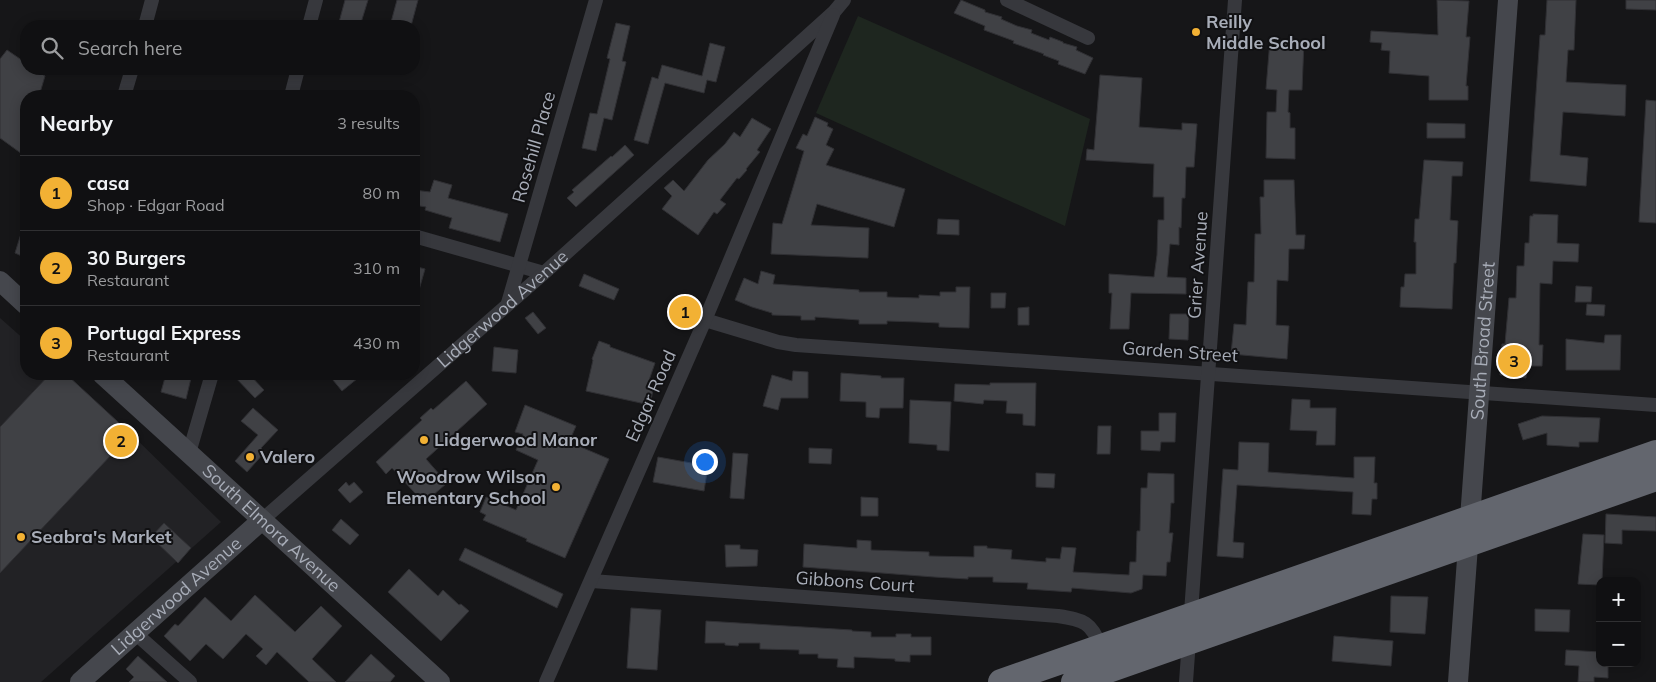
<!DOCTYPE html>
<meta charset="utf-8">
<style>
body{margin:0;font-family:Mulish,sans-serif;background:#19191b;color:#f1f3f6}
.controls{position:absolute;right:15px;bottom:15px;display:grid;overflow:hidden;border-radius:10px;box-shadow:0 2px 12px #0003}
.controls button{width:45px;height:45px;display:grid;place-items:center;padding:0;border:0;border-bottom:1px solid #303032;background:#101012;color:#f1f3f6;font:25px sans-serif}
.you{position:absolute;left:704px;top:461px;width:18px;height:18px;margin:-12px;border:4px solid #fff;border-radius:50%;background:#1a73e8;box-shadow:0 0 0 8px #1a73e833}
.badge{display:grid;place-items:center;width:32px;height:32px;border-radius:50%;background:#f2b134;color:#111;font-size:16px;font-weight:700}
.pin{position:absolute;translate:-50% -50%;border:2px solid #fff;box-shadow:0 1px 5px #0006}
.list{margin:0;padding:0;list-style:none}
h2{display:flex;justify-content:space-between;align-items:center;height:65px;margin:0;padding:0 20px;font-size:21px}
h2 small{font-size:16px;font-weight:400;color:#9c9d9f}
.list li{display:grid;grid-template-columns:32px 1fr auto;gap:15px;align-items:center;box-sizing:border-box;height:75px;padding:0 20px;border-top:1px solid #303032}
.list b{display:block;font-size:19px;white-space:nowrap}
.list p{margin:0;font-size:16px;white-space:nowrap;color:#9c9d9f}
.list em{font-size:16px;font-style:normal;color:#9c9d9f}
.icon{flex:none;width:28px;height:28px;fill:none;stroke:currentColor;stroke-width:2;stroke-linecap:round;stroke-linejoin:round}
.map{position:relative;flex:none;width:1656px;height:682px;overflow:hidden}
.search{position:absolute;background:#101012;box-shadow:0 2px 12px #0003;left:20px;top:20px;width:400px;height:55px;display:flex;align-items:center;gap:12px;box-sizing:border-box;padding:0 18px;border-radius:20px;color:#9c9d9f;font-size:19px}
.panel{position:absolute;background:#101012;box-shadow:0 2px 12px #0003;left:20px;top:90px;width:400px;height:290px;border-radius:20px}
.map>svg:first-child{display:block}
.built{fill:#222225}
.green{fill:#1e261f}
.building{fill:#404145;stroke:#303034}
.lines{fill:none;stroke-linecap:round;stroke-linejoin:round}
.street{stroke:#37383d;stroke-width:14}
.secondary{stroke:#45474d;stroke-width:20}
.highway{stroke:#63666e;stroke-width:26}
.poi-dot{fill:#f2b134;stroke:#111113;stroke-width:2}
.labels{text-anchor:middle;stroke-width:4;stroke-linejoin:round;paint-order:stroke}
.poi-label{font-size:18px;font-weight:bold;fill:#a8adb8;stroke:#111113;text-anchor:start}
.street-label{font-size:18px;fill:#a8adb8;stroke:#111113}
</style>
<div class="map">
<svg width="1656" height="682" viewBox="0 0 1656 682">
<rect width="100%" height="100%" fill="#161618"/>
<path class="built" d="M0,318L26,341V374H63L131,434L221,522L41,682H0Z"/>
<path class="green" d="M858,16L1090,119L1065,226L816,113Z"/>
<path class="building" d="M345,0H368L360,26H338Z
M397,0H418L411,26H390Z
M961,0L985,10V12L1002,17L1001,19L1017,26L1032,30L1031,33L1049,40L1050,37L1063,42V43L1077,47L1076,50L1093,58L1085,74L1058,64L1059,61L1043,55L1044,54L1013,43L1014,41L984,30L985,26L954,13Z
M1437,0L1469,1L1466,37H1470L1466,86H1468V100H1429V76L1389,73L1390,51L1381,50L1382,43L1370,42L1371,31L1438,35Z
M1547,0H1576L1574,50H1568L1566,82L1626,85L1625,116L1563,112L1560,155L1588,158L1586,186L1530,181L1540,35H1545Z
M1626,0H1656V10L1626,9Z
M616,23L630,26L622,61L626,62L612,120L604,118L596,151L582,148L590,113L597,114L610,59L607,58Z
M1270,40L1304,41L1302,90H1289L1288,112L1290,113V128H1295V159L1266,158L1267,112H1276L1277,90L1266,89Z
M710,43L725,47L716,82L707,80L704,93L665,83L648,144L634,140L652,77L658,79L662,65L702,76Z
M7,50L26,63V69H34L45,76L39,96H26V139L22,154L0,138V59Z
M1100,75L1142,78L1139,127L1182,130V123L1197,124L1194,167H1186L1185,198H1182L1181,228L1179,227V245L1170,244L1167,277L1186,278V294L1131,293L1129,329H1110L1112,293H1109V274L1154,277L1157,255L1158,220H1164V197H1153L1154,164L1086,160L1087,149L1094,150Z
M1646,100L1656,101V223L1639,222Z
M815,117L828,123L827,126L833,129L826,145L834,149L826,165L905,189L894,227L817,204L811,225L869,228L868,258L771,254L773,223L782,224L804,151L796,148L803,134L807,136Z
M752,118L771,129L757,150L760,152L746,169L747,170L739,179L737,178L720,200L726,204L717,214L714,212L698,235L662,209L672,196L664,188L673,180L684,191L708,160L725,144L734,132L740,137Z
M1427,123L1465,124V138H1427Z
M625,145L634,155L576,207L567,198L574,192L572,190L611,156L612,157Z
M1424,160L1463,162L1462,176H1452L1450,220L1458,221L1456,263H1454L1452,309L1400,307L1401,287H1404L1405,274H1416V242H1414L1415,219H1419Z
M434,180L452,185L448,198L508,214L500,242L449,228L452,218L425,210L426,207L414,205V190L430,192Z
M1264,180H1294L1296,235H1305L1304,249H1289L1288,281L1277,280L1276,325L1289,326L1287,359L1231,354L1234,324L1246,325L1248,282H1254L1255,234H1261L1260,197H1264Z
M1533,214L1558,215L1557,243L1579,244L1578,262L1553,261L1552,284L1540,283L1539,345H1543L1542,366H1527L1526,378L1500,375L1502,344H1505L1509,298H1516L1517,266H1524L1525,243H1529L1530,216H1533Z
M938,219L959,220V235L937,234Z
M24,224H26V258L15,253Z
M414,266L425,269L417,297L414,296Z
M761,271L775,275L773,284L859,290V292H887V297L919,298V295L940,296V292H956V287H970L969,328L939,327V323L918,322L887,321V324H859V320L845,319L815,317V320H801V316L772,315V313L752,307L735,300L744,278L758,284Z
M584,274L619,289L614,300L579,286Z
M1576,286L1592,287L1591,302H1575Z
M991,293H1006L1005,308H991Z
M1587,304L1605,305L1604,316L1586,315Z
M1029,307V325H1018V308Z
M533,312L546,328L538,334L525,318Z
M1170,314H1189L1188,340L1169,339Z
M1605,335H1621L1620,370H1566V339L1604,343Z
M599,341L610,345V347L655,363L646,389L653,390L650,405L586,391L593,360L592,359Z
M494,347L518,350L516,373L492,371Z
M793,371L808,372V398H781L778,410L763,406L772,375L792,381Z
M841,373L881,376V378H904L903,408H880L879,418L866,417V402L840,401Z
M50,374H66L131,434L0,573V427Z
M166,374H192L186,399L161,392Z
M232,374H249L264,390L255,398Z
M328,374H363L342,391Z
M466,381L487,404L426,459L447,483L424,503L392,468L386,474L376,462L422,420L420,418L431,408L433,410Z
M990,383H1036L1035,426L1023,425V414L1006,413L1007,401L984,400L983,404L954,401L955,384L990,385Z
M1292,399L1310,400V408H1336L1335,445H1316L1317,431L1290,430Z
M910,400L951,402L949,451L937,450V445L909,443Z
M525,405L576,426L569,442L609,459L565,558L526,541L527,539L483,520L486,515L480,512L486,497L516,510L538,460L516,450L523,434L515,432Z
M253,408L278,430L261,448L265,452L247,472L235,461L258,435L241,421Z
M1159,413H1176L1175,442H1161L1160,451L1141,450V431H1159Z
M1542,416L1600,418L1598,442H1579V447L1547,445V433L1523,440L1518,424Z
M1098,426H1111L1110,454H1097Z
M1239,442L1269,443L1268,472L1354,478V457H1375L1374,483H1377V499H1372L1371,515L1352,514L1353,492L1237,485L1233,542L1244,543L1243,558L1217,556L1223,469L1238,470Z
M809,448L832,449L831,464L809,463Z
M733,453L748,454L744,499L730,498Z
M658,457L708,466L704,491L653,482Z
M1036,473L1055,474L1054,488L1036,487Z
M1148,473L1174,474V503H1171L1170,521L1169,533H1173L1170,562H1167L1166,576L1143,575L1142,589L1131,593L1072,588L1071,592L1027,589L1028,583L993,582V577H968V579L934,577L803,567L804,544L857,548V540L871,541V550L929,552V556L974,557V546H987V548L1012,550L1011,559L1046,562V558L1060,559L1062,547L1076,548L1073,572L1129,575L1130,562H1136L1137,531H1140L1141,488H1147Z
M346,482L349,486L354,482L363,492L350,503L338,490Z
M861,497L878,498V516H861Z
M1606,514L1656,517V531L1622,530V544L1605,543Z
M341,519L359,535L350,545L332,530Z
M164,523L191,548L178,563L151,537Z
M1583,534L1604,535L1602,581H1600V585L1578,584Z
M725,545H740V549L758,550L757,566L726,567Z
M465,548L563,594L557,608L459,560Z
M409,569L438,596L443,590L459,605L461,604L469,611L441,641L388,592Z
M255,595L295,632L321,606L342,626L312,659L336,682H309L277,652L266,665L256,656L263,649L246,634L223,659L206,644L190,661L164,636L175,624L178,626L205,597L231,621Z
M1391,596L1428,597L1425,634L1390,632Z
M631,608L661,610L657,670L627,668Z
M1535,609L1570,610L1569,632L1535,631Z
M706,621L852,630V631L871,632V637H896V634H911V637H931V655H910V662L895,661V659L854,657V668L837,667L838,659L818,658V654H799V650L760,649V643H739L738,646L725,645V643H705Z
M1334,636L1393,641L1391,666L1332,661Z
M1566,650L1600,652V663H1608V678L1594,677V682H1578L1579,666L1565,665Z
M371,654L395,676L390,682H345Z
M138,656L167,682H129L134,677L126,669Z"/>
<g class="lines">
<g class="street">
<path d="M1007,0L1088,38"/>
<path d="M145,26L152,0"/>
<path d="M309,26L316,0"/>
<path d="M124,96L132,69"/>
<path d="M291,96L298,69"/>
<path d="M414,236L544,273"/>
<path d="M508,303L596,0"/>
<path d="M705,320L778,342L796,345L1656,405"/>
<path d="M189,453L212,374"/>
<path id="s1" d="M262,520L544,273L834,12L844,0"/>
<path d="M592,581L1058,616C1084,620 1091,622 1101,647"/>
<path d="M135,633L190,682"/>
<path d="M546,682L705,320L833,15"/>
<path d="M1186,682L1235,0"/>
</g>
<g class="secondary">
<path d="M0,281L26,305"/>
<path id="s2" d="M102,374L440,682"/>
<path id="s3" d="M80,682L262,520"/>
<path id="s4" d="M1458,682L1508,0"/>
</g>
<path class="highway" d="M1001,682C1219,606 1438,530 1656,453
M1074,682L1656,478"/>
</g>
<g class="poi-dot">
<circle cx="1196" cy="32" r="5"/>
<circle cx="424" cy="440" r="5"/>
<circle cx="250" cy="457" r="5"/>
<circle cx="556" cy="487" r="5"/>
<circle cx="21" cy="537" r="5"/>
</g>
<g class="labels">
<g class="poi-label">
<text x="1206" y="28">Reilly<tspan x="1206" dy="21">Middle School</tspan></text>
<text x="434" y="446">Lidgerwood Manor</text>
<text x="260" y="463">Valero</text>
<text x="546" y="483" text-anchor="end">Woodrow Wilson<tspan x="546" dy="21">Elementary School</tspan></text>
<text x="31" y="543">Seabra's Market</text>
</g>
<g class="street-label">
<text transform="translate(534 147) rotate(-74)" y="6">Rosehill Place</text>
<text transform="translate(1198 265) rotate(-86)" y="6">Grier Avenue</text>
<text dy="6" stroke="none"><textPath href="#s1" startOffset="320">Lidgerwood Avenue</textPath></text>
<text dy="6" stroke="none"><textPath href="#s4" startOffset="342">South Broad Street</textPath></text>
<text transform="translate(1180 352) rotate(4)" y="6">Garden Street</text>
<text transform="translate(651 396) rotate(-66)" y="6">Edgar Road</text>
<text dy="6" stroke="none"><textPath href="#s2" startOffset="229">South Elmora Avenue</textPath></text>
<text transform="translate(855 582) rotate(4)" y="6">Gibbons Court</text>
<text dy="6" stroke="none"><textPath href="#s3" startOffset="129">Lidgerwood Avenue</textPath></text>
</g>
</g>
</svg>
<div class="controls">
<button>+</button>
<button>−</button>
</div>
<div class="you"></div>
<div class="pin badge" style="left:685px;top:312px">1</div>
<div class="pin badge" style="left:121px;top:441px">2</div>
<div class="pin badge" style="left:1514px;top:361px">3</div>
<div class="search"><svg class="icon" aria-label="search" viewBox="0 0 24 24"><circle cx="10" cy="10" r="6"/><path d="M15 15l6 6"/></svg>Search here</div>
<section class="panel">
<h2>Nearby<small>3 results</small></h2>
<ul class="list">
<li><span class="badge">1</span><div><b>casa</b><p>Shop · Edgar Road</p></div><em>80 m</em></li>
<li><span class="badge">2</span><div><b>30 Burgers</b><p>Restaurant</p></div><em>310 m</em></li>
<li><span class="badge">3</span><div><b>Portugal Express</b><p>Restaurant</p></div><em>430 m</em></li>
</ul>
</section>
</div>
